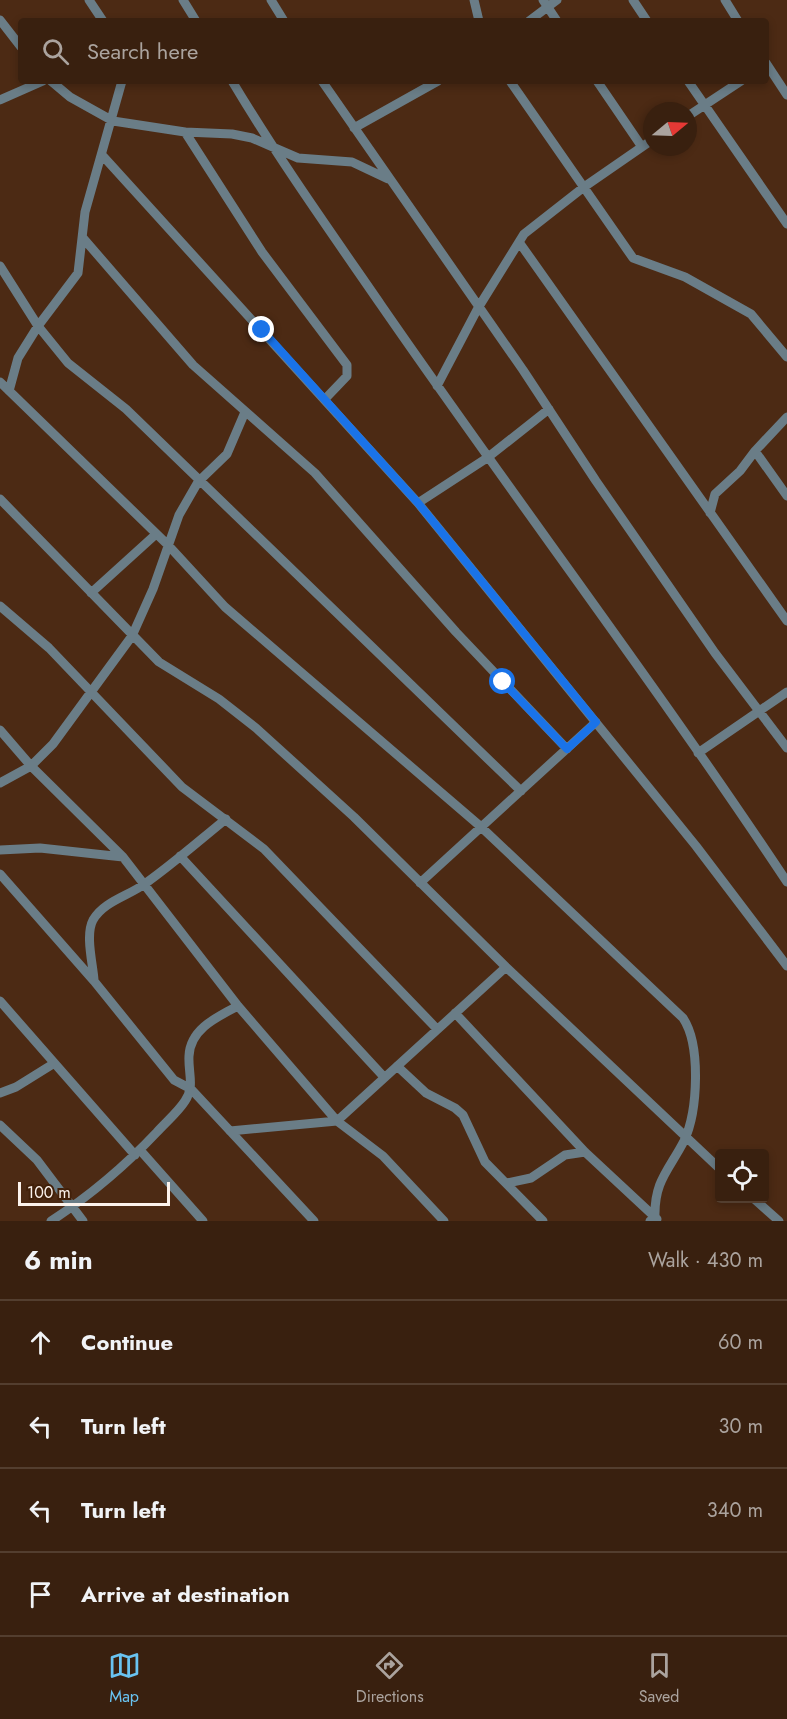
<!DOCTYPE html>
<meta charset="utf-8">
<style>
body{margin:0;font-family:Jost,sans-serif;background:#442d1d;color:#f1f3f6}
.controls{position:absolute;right:18px;bottom:18px;display:grid;overflow:hidden;border-radius:6px;box-shadow:0 3px 9px #0003}
.controls button{width:54px;height:54px;display:grid;place-items:center;padding:0;border:0;border-bottom:2px solid #533e2f;background:#39200f;color:#f1f3f6;font:30px sans-serif}
.compass{position:absolute;left:643px;top:102px;width:54px;height:54px;border-radius:50%;background:#39200f;box-shadow:0 3px 9px #0003;rotate:71deg}
.scale{position:absolute;left:18px;bottom:15px;width:152px;box-sizing:border-box;padding-left:6px;border:3px solid #fcf3ed;border-top:0;font-size:16px;line-height:21px;white-space:nowrap;color:#fcf3ed;-webkit-text-stroke:4px #412009;paint-order:stroke}
.stop{position:absolute;width:18px;height:18px;margin:-14px;border:4px solid #1a73e8;border-radius:50%;background:#fff}
.stop.end{background:#1a73e8;border-color:#fff;box-shadow:0 2px 6px #0008}
.list{margin:0;padding:0;list-style:none}
h2{display:flex;justify-content:space-between;align-items:center;height:78px;margin:0;padding:0 24px;font-size:26px}
h2 small{font-size:20px;font-weight:400;color:#aba39e}
.list li{display:grid;grid-template-columns:39px 1fr auto;gap:18px;align-items:center;box-sizing:border-box;height:84px;padding:0 24px;border-top:2px solid #533e2f}
.list b{display:block;font-size:22px;white-space:nowrap}
.list em{font-size:20px;font-style:normal;color:#aba39e}
.icon{flex:none;width:33px;height:33px;fill:none;stroke:currentColor;stroke-width:2;stroke-linecap:round;stroke-linejoin:round}
.map{position:relative;flex:none;width:787px;height:1221px;overflow:hidden}
.search{position:absolute;background:#39200f;box-shadow:0 3px 9px #0003;left:18px;right:18px;top:18px;height:66px;display:flex;align-items:center;gap:15px;box-sizing:border-box;padding:0 21px;border-radius:6px;color:#aba39e;font-size:22px}
.sheet{height:414px;background:#39200f}
nav{display:flex;justify-content:space-around;align-items:center;box-sizing:border-box;height:84px;border-top:2px solid #533e2f;background:#39200f;font-size:16px;color:#aba39e}
nav a{display:grid;justify-items:center;gap:3px}
nav .on{color:#69c3f1}
.map>svg:first-child{display:block}
.lines{fill:none;stroke-linecap:round;stroke-linejoin:round}
.street{stroke:#6a7d87;stroke-width:9}
.route{stroke:#1a73e8;stroke-width:8}
</style>
<div class="map">
<svg width="787" height="1221" viewBox="0 0 787 1221">
<rect width="100%" height="100%" fill="#4c2a14"/>
<g class="lines">
<path class="street" d="M89,0L103,21
M183,0L196,21
M271,0L284,21
M474,0L479,21
M543,0L557,21
M633,0L647,21
M725,0L738,21
M0,20L21,47
M529,21L557,0
M766,63L787,95
M51,81L70,97L113,121L185,132L232,134L252,138L298,158L352,162L388,179
M232,81C278,158 330,231 381,305C515,499 657,686 787,882
M322,81L523,370L596,481L715,653L787,748
M510,81L633,258L685,277L751,314L787,357
M597,81L642,147
M688,81L787,224
M0,100L43,81
M688,116L741,81
M354,128L438,81
M185,132L262,252L347,365V376L325,399
M102,155L418,503L696,846L787,966
M83,238L193,365L315,473L456,632L567,749
M519,242L787,621
M0,266L38,326L68,363L126,409L521,791
M0,382L168,545L225,607L480,826L683,1018C701,1045 698,1111 684,1141C669,1170 654,1181 655,1217L650,1221
M437,386L478,308L524,234L584,187L652,140
M9,391L18,358L38,326L78,273L85,212L122,81
M755,451L787,496
M0,499L159,662L219,699L256,728L354,817L506,967L720,1169
M418,503L487,458L549,409
M710,513L715,494L740,471L755,451L787,417
M91,593L155,535
M0,606L49,648L182,787L264,849L437,1029
M0,730L31,766L123,857L238,1006L337,1121L383,1156L444,1221
M698,753L787,692
M0,783L31,766L53,744L132,636L153,589L179,515L198,482L227,454L245,412
M0,850L40,848L123,857
M180,856L384,1077
M0,874L94,981L174,1080L191,1089L314,1221
M420,883L596,722
M94,980C93,964 85,935 93,920C104,901 129,896 146,883C174,863 200,840 226,819
M0,1001L135,1155
M455,1013L585,1152L657,1219
M397,1066L426,1093L455,1108L463,1115L485,1162L543,1221
M0,1093L16,1087L53,1064
M0,1125L37,1160L83,1221
M230,1131L337,1121L506,967
M140,1150L203,1221
M507,1183L531,1178L565,1155L585,1152
M753,1198L779,1221
M51,1221C91,1195 125,1166 157,1132C166,1122 178,1112 185,1101C195,1086 188,1073 189,1056C190,1029 217,1017 238,1006"/>
</g>
<g class="lines">
<path class="route" d="M262,330L418,503L596,722L567,749L503,682"/>
</g>
</svg>
<div class="controls">
<button><svg class="icon" aria-label="locate" viewBox="0 0 24 24"><circle cx="12" cy="12" r="6"/><path d="M12 2v4M12 18v4M2 12h4M18 12h4"/></svg></button>
</div>
<svg class="compass" viewBox="-18 -18 36 36"><path d="M0-13l5 13h-10z" fill="#e53935"/><path d="M0 13l5-13h-10z" fill="#aba39e"/></svg>
<div class="scale">100 m</div>
<div class="stop" style="left:503px;top:682px"></div>
<div class="stop end" style="left:262px;top:330px"></div>
<div class="search"><svg class="icon" aria-label="search" viewBox="0 0 24 24"><circle cx="10" cy="10" r="6"/><path d="M15 15l6 6"/></svg>Search here</div>
</div>
<section class="sheet">
<h2>6 min<small>Walk · 430 m</small></h2>
<ul class="list">
<li><svg class="icon" aria-label="ahead" viewBox="0 0 24 24"><path d="M12 20V5M6 11l6-6 6 6"/></svg><div><b>Continue</b></div><em>60 m</em></li>
<li><svg class="icon" aria-label="left" viewBox="0 0 24 24"><path d="M17 20v-9H6M10 6l-5 5 5 5"/></svg><div><b>Turn left</b></div><em>30 m</em></li>
<li><svg class="icon" aria-label="left" viewBox="0 0 24 24"><path d="M17 20v-9H6M10 6l-5 5 5 5"/></svg><div><b>Turn left</b></div><em>340 m</em></li>
<li><svg class="icon" aria-label="arrive" viewBox="0 0 24 24"><path d="M6 21V4h12l-3 4 3 4H6"/></svg><div><b>Arrive at destination</b></div></li>
</ul>
</section>
<nav>
<a class="on"><svg class="icon" aria-label="map" viewBox="0 0 24 24"><path d="M3 6l6-2 6 2 6-2v14l-6 2-6-2-6 2zM9 4v14M15 6v14"/></svg>Map</a>
<a><svg class="icon" aria-label="directions" viewBox="0 0 24 24"><path d="M12 3l9 9-9 9-9-9zM9 14v-3h6M13 9l2 2-2 2"/></svg>Directions</a>
<a><svg class="icon" aria-label="saved" viewBox="0 0 24 24"><path d="M7 4h10v16l-5-4-5 4z"/></svg>Saved</a>
</nav>
